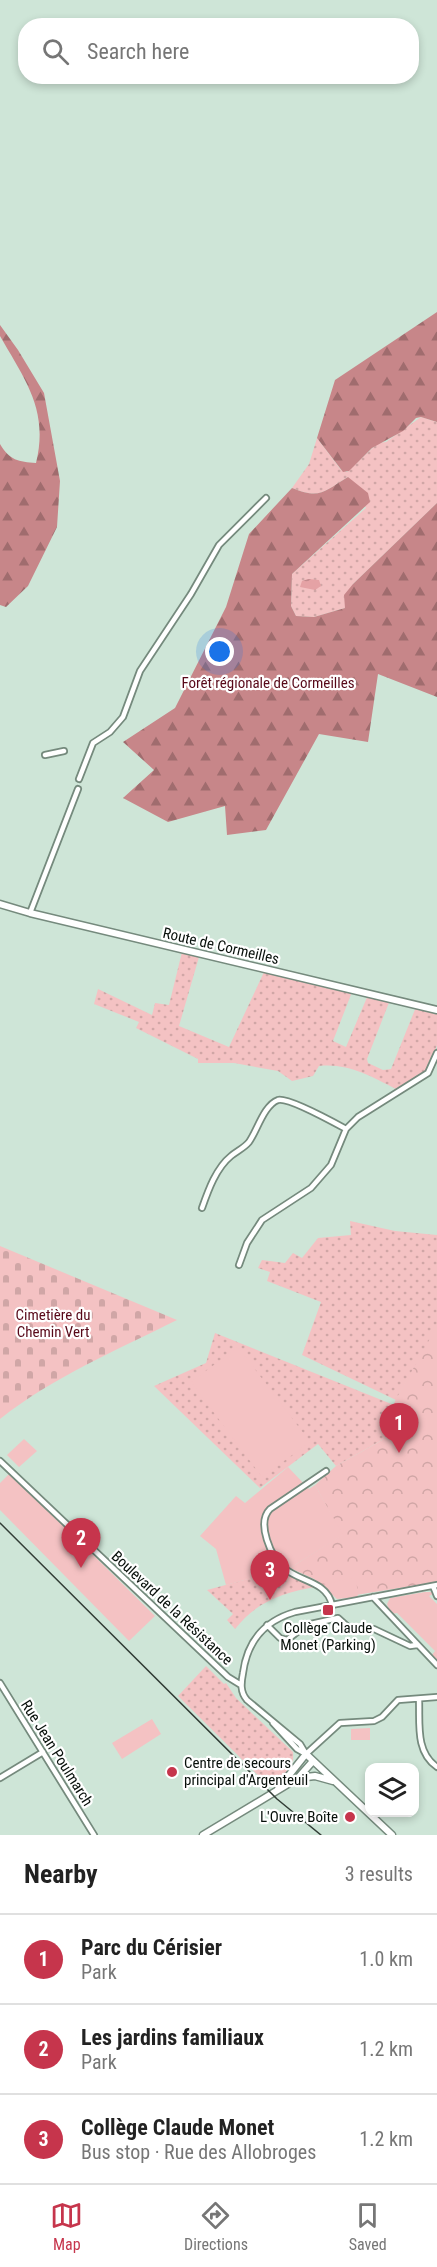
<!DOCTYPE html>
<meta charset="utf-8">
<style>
body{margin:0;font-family:"Roboto Condensed",sans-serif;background:#f6f6f6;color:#222}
.controls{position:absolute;right:18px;bottom:18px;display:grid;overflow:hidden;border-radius:12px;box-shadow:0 3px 9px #0003}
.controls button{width:54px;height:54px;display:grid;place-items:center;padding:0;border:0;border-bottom:2px solid #e0e0e0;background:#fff;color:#222;font:30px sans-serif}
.you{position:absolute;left:220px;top:652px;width:21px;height:21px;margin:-15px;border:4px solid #fff;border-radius:50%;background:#1a73e8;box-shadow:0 0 0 9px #1a73e833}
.badge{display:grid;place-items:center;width:39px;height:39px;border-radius:50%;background:#c6354c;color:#fff;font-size:20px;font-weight:700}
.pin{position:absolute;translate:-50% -50px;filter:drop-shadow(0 2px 3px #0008)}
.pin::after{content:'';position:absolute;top:32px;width:21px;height:18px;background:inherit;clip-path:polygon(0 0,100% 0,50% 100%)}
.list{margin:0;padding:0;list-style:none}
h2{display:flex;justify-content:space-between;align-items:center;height:78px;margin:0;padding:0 24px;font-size:26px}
h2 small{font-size:20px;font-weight:400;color:#767676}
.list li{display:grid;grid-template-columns:39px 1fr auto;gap:18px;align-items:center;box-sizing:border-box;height:90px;padding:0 24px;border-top:2px solid #e0e0e0}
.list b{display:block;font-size:22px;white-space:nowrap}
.list p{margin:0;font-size:20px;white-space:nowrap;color:#767676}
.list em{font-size:20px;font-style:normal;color:#767676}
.icon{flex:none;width:33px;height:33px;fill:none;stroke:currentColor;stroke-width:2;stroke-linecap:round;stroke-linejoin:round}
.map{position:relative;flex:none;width:437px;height:1835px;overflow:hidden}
.search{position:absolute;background:#fff;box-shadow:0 3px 9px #0003;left:18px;right:18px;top:18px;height:66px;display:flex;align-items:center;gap:15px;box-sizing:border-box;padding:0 21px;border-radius:24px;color:#767676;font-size:22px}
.sheet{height:348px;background:#fff}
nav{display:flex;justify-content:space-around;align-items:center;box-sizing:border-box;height:84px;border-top:2px solid #e0e0e0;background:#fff;font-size:16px;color:#767676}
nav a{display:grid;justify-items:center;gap:3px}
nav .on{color:#c6354c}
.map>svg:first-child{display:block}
.grass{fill:url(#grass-dots)}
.forest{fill:url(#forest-firs)}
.cemetery{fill:url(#cemetery-stones)}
.park{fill:url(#park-crowns)}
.garden{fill:#f4c2c3}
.water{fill:url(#water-waves)}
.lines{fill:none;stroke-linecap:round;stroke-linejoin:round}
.street-casing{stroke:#758a7d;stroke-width:8}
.secondary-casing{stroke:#758a7d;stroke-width:9}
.street{stroke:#fff;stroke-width:4.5}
.secondary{stroke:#fff;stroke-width:6}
.rail{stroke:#323d36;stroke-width:1.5}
.poi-dot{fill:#c6354c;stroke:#fff;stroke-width:2}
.labels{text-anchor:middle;stroke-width:4.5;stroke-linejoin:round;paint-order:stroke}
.park-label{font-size:15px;fill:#580919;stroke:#fff}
.street-label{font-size:15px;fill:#070f0a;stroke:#fff}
.poi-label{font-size:15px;fill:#070f0a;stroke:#fff}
</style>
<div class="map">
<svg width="437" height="1835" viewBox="0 0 437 1835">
<defs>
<pattern id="grass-dots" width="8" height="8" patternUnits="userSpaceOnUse" patternTransform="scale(1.5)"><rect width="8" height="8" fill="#f4c2c3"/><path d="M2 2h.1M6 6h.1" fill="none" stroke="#d0a6a6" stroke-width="1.8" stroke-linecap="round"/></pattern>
<pattern id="forest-firs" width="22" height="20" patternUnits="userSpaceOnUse" patternTransform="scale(1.5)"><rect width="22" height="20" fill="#c78689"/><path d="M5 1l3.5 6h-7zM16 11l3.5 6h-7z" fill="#a06c6e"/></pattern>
<pattern id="cemetery-stones" width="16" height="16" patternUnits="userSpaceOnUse" patternTransform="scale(1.5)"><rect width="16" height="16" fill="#f4c2c3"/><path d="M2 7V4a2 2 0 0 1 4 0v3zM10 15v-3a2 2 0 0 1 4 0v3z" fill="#d0a6a6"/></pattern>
<pattern id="park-crowns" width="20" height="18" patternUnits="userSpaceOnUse" patternTransform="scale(1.5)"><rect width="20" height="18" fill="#f4c2c3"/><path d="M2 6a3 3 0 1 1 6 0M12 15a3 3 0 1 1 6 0" fill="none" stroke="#d0a6a6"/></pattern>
<pattern id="water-waves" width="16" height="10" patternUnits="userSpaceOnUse" patternTransform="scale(1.5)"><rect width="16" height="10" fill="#e5a2a5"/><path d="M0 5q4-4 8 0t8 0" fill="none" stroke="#c38a8d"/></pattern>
</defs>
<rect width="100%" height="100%" fill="#cee5d7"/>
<path class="grass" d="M421,417L437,422V503L353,584L345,608L314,617L296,616L291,606L292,574L366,508L348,477C324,491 321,500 292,488L309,464L317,438L341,470L347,472L378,443L386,442Z
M182,952L199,957L179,1026L229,1047L264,972L352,992L333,1041L346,1047L368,995L390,1000L367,1059L368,1063L383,1070L391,1069L416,1007L437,1013V1045L429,1069L396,1089C370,1076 348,1063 319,1066L313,1076L292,1081L278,1071L234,1063H198V1059L136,1028L139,1022L94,1004L98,989L152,1015L155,1003L169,1005Z
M350,1221L395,1231L437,1235V1328L396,1400L302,1355L321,1302L267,1281L270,1272L258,1268L262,1260L285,1263L293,1253L302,1258L318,1238L351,1235Z
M215,1333L394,1405L384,1439L336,1466L318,1444L260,1488L154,1386L206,1363Z
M281,1570L315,1587C282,1593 256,1602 235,1629L227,1620L233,1614L207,1590Z
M206,1666L224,1684L226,1683L236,1698L293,1752C295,1770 282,1778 268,1785L178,1696Z"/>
<path class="forest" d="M437,312V422L421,417L416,418L403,431L372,448L349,471L343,472L317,438L335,380Z
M0,325L18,350L44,393L60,481L57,527L28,586L6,607L0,605V444C9,460 19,462 36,463C49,410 25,380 0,336Z
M348,477L368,493L370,502L292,574L291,606L296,616L314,617L345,608L344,595L353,584L437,503V697L378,674L368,742L319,734L266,830L227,835L225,806L168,822L123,798L154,770L123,742L175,708L226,607L249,534L292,488C321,500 324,491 348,477Z"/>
<path class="cemetery" d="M0,1246L177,1320C117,1350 53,1377 0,1419Z"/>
<path class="park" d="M437,1326V1582L337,1598L314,1579L290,1568L342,1535L315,1485L336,1466L384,1439L395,1401Z"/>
<path class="garden" d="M238,1347L310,1442L262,1477L191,1382Z
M24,1439L37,1451L19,1467L7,1455Z
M288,1467L309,1489L315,1485L343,1535L290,1568L226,1585L216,1549L200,1536L236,1496L245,1503Z
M10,1473L155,1616L129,1641L0,1510V1483Z
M356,1577L358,1597L337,1599L322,1585Z
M425,1592H437L429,1596L437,1604V1660L432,1655L435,1651L397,1613L391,1614L387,1604L390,1598Z
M152,1719L161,1734L122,1759L112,1743Z
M370,1728V1740H351V1729Z"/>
<path class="water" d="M308,579L319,580L321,586L315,590L300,587L302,581Z"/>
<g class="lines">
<g class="street-casing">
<path id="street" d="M45,755L64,751
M79,779L93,743L110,732L123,717L140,671L191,594L219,545L266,498
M30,913L78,789
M202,1208C208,1191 216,1168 231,1156C237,1151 244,1148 249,1142C257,1131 264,1105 278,1100C288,1097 335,1123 346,1129
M239,1265L247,1243L262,1220L311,1188L331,1165L346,1129L358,1117L428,1073L437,1053
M0,1461L228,1677L241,1685
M326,1471L270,1509C256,1523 271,1557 284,1568C300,1582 327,1581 332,1605
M433,1586L437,1596
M373,1597L437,1665
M267,1625L280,1638L287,1640L306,1625L338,1618L349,1628L374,1629L410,1646L417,1645
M0,1683L94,1835
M419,1699C420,1723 415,1752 437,1767
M273,1723L297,1749L306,1754
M306,1754L300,1744L247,1700C240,1692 241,1683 243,1673C247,1642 264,1621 295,1612L437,1585
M306,1754L340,1723L374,1721L382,1717L398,1700L437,1697
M0,1778L43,1752"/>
</g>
<g class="secondary-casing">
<path id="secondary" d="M0,904L30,913L437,1010
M298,1778L315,1776L333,1781
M278,1789L306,1754L392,1835
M203,1835L298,1778L313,1761"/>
</g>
<use href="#street" class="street"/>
<use href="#secondary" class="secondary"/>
<path class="rail" d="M0,1523L277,1799L321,1835"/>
</g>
<g class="poi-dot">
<rect x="322" y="1604" width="12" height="12" rx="3"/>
<circle cx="172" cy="1772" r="6"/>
<circle cx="350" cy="1817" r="6"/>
</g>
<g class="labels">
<g class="park-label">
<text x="268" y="688">Forêt régionale de Cormeilles</text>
<text x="53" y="1320">Cimetière du<tspan x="53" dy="17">Chemin Vert</tspan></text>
</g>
<g class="street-label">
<text transform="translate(221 946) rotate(13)" y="5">Route de Cormeilles</text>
<text transform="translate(172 1608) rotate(43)" y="5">Boulevard de la Résistance</text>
<text transform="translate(57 1753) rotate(58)" y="5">Rue Jean Poulmarch</text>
</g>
<g class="poi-label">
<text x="328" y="1633">Collège Claude<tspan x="328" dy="17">Monet (Parking)</tspan></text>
<text x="184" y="1768" text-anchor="start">Centre de secours<tspan x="184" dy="17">principal d'Argenteuil</tspan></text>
<text x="338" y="1822" text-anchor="end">L'Ouvre Boîte</text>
</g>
</g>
</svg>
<div class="controls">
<button><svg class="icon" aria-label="layers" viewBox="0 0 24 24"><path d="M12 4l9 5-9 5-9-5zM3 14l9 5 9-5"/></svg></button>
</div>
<div class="you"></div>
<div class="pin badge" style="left:399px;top:1453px">1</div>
<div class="pin badge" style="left:81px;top:1568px">2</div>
<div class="pin badge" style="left:270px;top:1600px">3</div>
<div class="search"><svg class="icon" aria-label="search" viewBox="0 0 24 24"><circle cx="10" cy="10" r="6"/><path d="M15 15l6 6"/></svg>Search here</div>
</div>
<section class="sheet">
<h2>Nearby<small>3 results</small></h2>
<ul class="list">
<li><span class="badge">1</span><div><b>Parc du Cérisier</b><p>Park</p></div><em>1.0 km</em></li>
<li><span class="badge">2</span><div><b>Les jardins familiaux</b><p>Park</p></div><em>1.2 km</em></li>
<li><span class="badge">3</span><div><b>Collège Claude Monet</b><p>Bus stop · Rue des Allobroges</p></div><em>1.2 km</em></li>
</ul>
</section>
<nav>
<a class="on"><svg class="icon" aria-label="map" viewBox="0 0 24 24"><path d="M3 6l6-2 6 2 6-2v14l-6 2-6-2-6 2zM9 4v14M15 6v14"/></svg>Map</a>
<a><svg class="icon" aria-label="directions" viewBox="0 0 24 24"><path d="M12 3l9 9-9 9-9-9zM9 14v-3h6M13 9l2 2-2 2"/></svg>Directions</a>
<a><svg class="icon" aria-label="saved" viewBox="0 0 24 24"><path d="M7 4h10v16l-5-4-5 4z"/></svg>Saved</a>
</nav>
